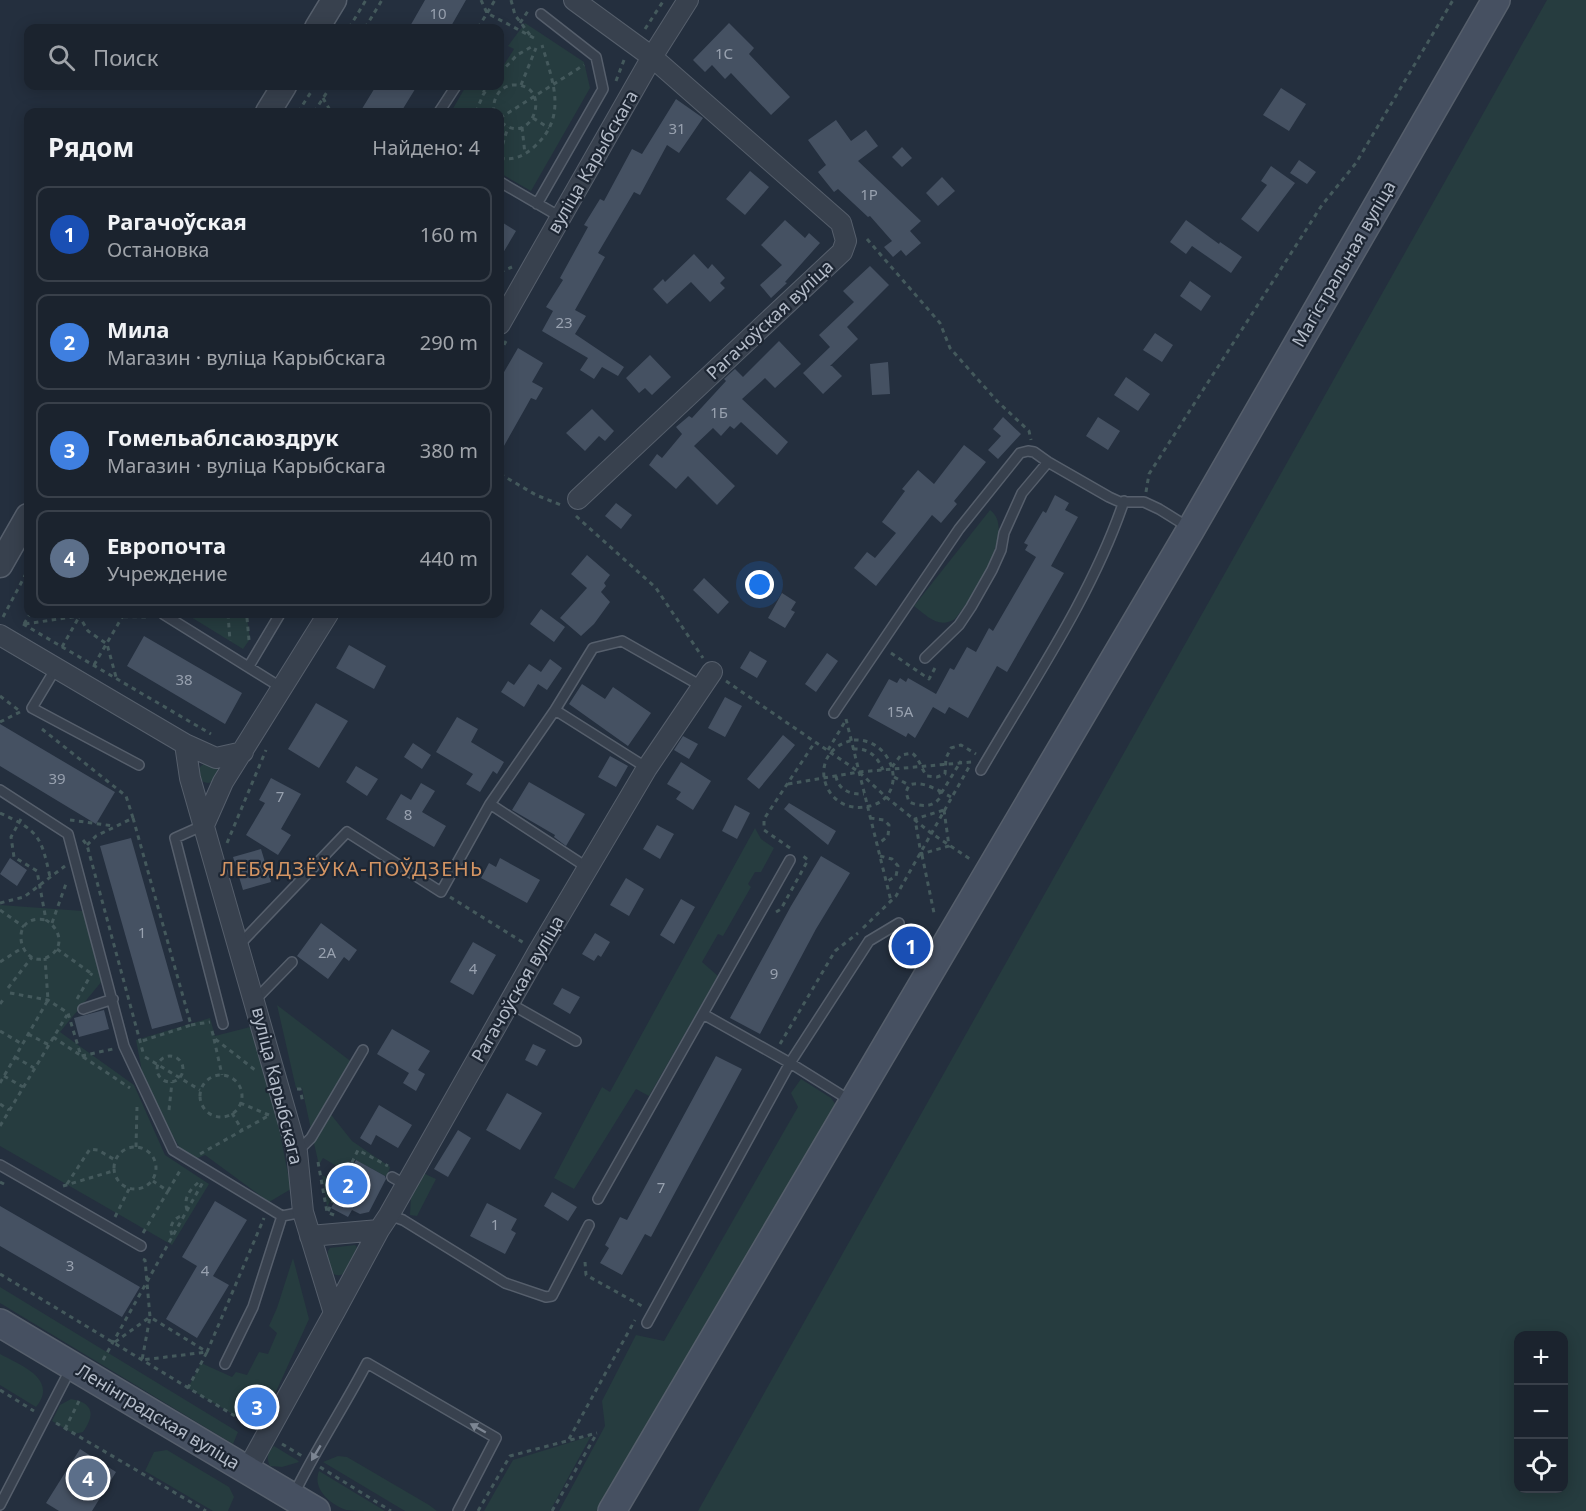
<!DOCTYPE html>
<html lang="ru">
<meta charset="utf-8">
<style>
body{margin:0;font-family:"Noto Sans",sans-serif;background:#242b36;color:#f1f3f6}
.controls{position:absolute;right:18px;bottom:18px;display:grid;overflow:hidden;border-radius:12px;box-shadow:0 3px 15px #0003}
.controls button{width:54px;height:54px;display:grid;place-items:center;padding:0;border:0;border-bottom:2px solid #39404a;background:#1b232e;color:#f1f3f6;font:30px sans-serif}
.you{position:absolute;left:760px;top:585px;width:21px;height:21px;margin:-15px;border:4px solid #fff;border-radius:50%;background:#1a73e8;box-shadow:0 0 0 9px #1a73e833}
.badge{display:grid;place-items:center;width:39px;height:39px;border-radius:50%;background:#b45309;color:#fff;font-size:20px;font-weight:700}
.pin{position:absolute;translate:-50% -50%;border:3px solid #fff;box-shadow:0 2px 6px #0006}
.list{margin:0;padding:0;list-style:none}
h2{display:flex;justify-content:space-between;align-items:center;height:78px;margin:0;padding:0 24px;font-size:26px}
h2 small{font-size:20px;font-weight:400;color:#a0a4aa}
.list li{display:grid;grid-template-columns:39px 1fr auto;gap:18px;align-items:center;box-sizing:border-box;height:96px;margin:0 12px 12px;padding:0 12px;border:2px solid #39404a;border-radius:12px}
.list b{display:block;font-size:22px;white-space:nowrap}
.list p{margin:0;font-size:20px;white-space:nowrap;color:#a0a4aa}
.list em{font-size:20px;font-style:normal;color:#a0a4aa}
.icon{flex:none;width:33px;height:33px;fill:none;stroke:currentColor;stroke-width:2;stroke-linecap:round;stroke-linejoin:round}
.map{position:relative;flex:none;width:1586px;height:1511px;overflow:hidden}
.search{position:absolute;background:#1b232e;box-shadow:0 3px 15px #0003;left:24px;top:24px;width:480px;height:66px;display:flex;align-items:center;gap:15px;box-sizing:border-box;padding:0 21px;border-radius:12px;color:#a0a4aa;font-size:22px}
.panel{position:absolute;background:#1b232e;box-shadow:0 3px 15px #0003;left:24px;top:108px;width:480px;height:510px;border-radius:12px}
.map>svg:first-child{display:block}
.green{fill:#263c3f;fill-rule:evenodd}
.building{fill:#455162}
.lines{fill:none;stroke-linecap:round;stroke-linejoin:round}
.service-casing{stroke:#565f6c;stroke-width:12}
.minor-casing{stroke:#565f6c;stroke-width:22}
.tertiary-casing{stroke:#565f6c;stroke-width:27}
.secondary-casing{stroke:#565f6c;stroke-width:30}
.path{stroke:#44595c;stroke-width:3;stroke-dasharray:4.5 4.5;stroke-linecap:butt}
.service{stroke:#38414e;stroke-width:9}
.minor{stroke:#38414e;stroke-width:20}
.tertiary{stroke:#38414e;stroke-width:24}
.secondary{stroke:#465061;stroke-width:27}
.oneway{fill:#7c8592}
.labels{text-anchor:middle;stroke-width:4.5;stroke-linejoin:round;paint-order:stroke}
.number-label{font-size:15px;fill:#98a1af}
.street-label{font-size:18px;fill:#b4bcc9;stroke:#1d2633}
.neighbourhood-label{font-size:20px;letter-spacing:1.5px;fill:#d59563;stroke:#1d2633}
</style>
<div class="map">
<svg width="1586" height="1511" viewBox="0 0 1586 1511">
<rect width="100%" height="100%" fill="#242f3e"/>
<path class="green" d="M1547,0H1586V1511H698ZM1518,1336H1564V1488H1518Z
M525,23L584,62L590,88L531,191L500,173V112H451L466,86H500V71L514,49L508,46Z
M990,510C1018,530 971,599 955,619C939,629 928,617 914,606Z
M186,614H250L247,618L250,639L243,649Z
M198 773a10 10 0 1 1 20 0a10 10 0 1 1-20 0Z
M755,828L761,839L774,848L761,872H755L748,884L751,887L723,936L718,934L702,962L718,976L649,1096L636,1089L574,1189L554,1178L602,1087L610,1092Z
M0,905L83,911L102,981L60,1032L134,1085L165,1155L209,1184L172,1245L0,1146Z
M277,1005L353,1063L312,1134L302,1088H296Z
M210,1018L215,1036L254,1026L274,1104L291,1189L269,1202L205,1155L195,1159L181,1150L145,1087L136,1040Z
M801,1079L831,1098L836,1105L606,1511H559L605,1426L602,1401L636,1335L664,1341L798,1107L791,1093Z
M329,1112L352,1141L390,1167L387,1177L352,1158L327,1207L322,1175L333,1181L340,1168L323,1158L319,1165L313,1139Z
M423,1173L436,1179L417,1216L410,1215L411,1195Z
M355,1245L358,1249C354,1256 349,1271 343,1274C329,1281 327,1259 328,1251L330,1248Z
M293,1258L309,1319L274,1396L264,1390L256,1404L265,1412L258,1429L188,1388L201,1363L232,1377L236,1372L247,1375L259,1352L268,1354L277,1333L269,1326L277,1308Z
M0,1287L238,1432L233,1444L0,1303Z
M0,1354C20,1365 59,1379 36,1407L0,1385Z
M71,1399C94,1403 95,1415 83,1432L74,1434L52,1421L60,1405Z
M591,1436L550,1511H484L513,1460Z
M274,1446L297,1460L299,1462L282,1467L270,1466C266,1458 267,1452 274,1446Z
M167,1450L229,1487L234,1497L228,1511H213L145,1471L154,1452Z
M338,1456L347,1457L429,1505L437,1511H405L323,1462Z
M319,1471L385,1511C373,1511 356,1511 346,1510C330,1504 312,1489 319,1471Z"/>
<path class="building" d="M425,0H466L450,28H409Z
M729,23L754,48L749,54L790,97L771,115L731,73L725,79L712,65L705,72L693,60Z
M376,86H417L401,112H360Z
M1281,88L1306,104L1289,131L1263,115Z
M676,99L703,118L679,153L667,145L640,195L634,192L598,253L605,257L575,310L586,316L575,334L624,367L618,376L602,367L594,379L580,370L588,358L542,331L553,311L546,307L563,280L560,278L588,227L584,225L600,199L604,201L632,149L642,154Z
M836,120L851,141L866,130L878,146L858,161L921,221L910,231L921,243L906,256L901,250L893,257L884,247L892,241L870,216L868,217L838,189L834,192L818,172L826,165L808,140Z
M902,147L912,158L902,167L892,157Z
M1299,160L1316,172L1307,184L1290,173Z
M1271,166L1295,183L1258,232L1241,219L1267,185L1261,181Z
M750,171L769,187L745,215L726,199Z
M942,177L955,191L938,206L926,193Z
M785,220L805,238L809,233L820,243L785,282L787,283L771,298L760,285L782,265L761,245Z
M1186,220L1219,244L1220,242L1242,257L1231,273L1192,246L1186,254L1170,242Z
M500,221L516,231L500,258Z
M694,254L708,269L712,264L725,278L720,283L725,288L710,302L691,282L667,304L653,289L663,279L665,282Z
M870,266L889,285L847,327L858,339L830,366H832L842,376L823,394L803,373L830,347L819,335L854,302L843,291Z
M1190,281L1211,296L1201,311L1180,296Z
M1155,333L1173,345L1162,362L1143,350Z
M779,341L801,364L775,388L765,378L742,399L788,442L777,455L741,422L734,429L730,426L721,436L713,428L694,446L735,486L717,505L688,476L676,489L649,465L657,454L662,458L682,434L676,427L689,416L692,418L726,381L724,379L735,369L743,377Z
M518,348L543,363L532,382L543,388L536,400L531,398L500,453V379Z
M650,355L671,377L652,395L645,388L639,393L626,378Z
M888,362L890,394L872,395L870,364Z
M1126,377L1150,394L1138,411L1114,395Z
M592,409L614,431L605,441L599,436L585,451L566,433Z
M1003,417L1021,434L998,459L988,450L1001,436L993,429Z
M1098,417L1120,431L1108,450L1086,436Z
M964,445L986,462L954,501L957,504L941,523L932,515L876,586L854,568L867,552L875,558L896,533L882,522L905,491L902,489L918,470L934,484Z
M1055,495L1069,503L1065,510L1078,517L1051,566L1064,573L1007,672L997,666L968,718L949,707L945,714L933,707L915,738L908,733L906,737L868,716L889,679L897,683L900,678L906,682L908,678L936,694L950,668L954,670L967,647L976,652L989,628L993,631L1036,557L1025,550L1028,545L1024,543L1043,511L1046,513Z
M616,503L632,515L621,529L605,516Z
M587,555L610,575L604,583L606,586L601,592L610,602L594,624L581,636L560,618L587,588L571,574Z
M704,578L729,602L718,614L693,590Z
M782,593L796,602L791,610L795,612L785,628L768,618Z
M541,609L565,627L554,642L530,624Z
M144,636L242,693L225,724L127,666Z
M349,645L386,666L374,689L336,668Z
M750,651L767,661L757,678L740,668Z
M827,653L838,661L816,692L805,684Z
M550,659L562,668L547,690L538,684L524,707L501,692L508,681L514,685L529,664L541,672Z
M582,684L605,699L613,687L651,713L628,746L569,704Z
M725,697L742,706L725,737L708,728Z
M316,703L348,721L319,768L288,749Z
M457,717L478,729L471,742L504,762L497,774L493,771L480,792L466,784L473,774L436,752Z
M0,724L115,792L96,824L0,766Z
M783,735L795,745L759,789L747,779Z
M683,736L698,744L689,759L674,750Z
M413,743L431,755L422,769L404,757Z
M610,756L628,766L616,787L598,777Z
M681,762L711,781L693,810L676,799L681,792L667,784Z
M356,766L378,779L367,796L346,782Z
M271,778L301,794L281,829L291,835L278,855L246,835L265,803L259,800Z
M529,782L585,814L566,846L554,837L555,835L512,810Z
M421,783L435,791L422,812L446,826L434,847L386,819L401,794L411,800Z
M789,803L836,831L828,845L784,809Z
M735,805L750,813L737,839L722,831Z
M657,825L674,834L660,859L643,849Z
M131,838L183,1021L152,1029L100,846Z
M261,849L271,882L243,890L233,857Z
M821,856L850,873L816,929L760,1034L730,1018L791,906Z
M10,858L27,870L17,886L0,874Z
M500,858L540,880L527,903L481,878L489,863L496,867Z
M626,878L644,889L629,916L610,905Z
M681,899L695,907L674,944L660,935Z
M321,923L357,950L349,961L344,957L328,979L297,956Z
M595,933L610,942L601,957L598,955L594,961L582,954Z
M473,942L496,955L473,995L450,982Z
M562,988L580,997L570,1014L553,1004Z
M104,1010L109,1029L79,1037L74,1018Z
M392,1029L430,1051L418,1070L425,1074L416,1091L403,1083L409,1073L377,1054Z
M533,1044L546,1050L537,1066L525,1060Z
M716,1056L742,1069L651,1237L645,1234L622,1275L600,1263L609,1248L605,1245L620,1217L627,1220Z
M507,1093L542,1113L520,1150L486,1130Z
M379,1105L412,1125L398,1148L376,1135L371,1145L360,1138Z
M458,1130L471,1138L448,1177L434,1169Z
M356,1160L385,1176L386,1179L369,1212L360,1214L352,1210L348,1217L331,1208Z
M552,1192L577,1207L568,1221L544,1206Z
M215,1201L247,1220L213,1276L229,1285L197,1338L166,1319L197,1266L182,1257Z
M487,1203L517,1219L511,1230L516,1233L505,1254L470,1236Z
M0,1206L140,1287L122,1317L0,1246Z
M80,1449L116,1472L92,1511H59L46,1503Z"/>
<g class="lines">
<g class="service-casing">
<path id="service" d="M439,112L456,86
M500,182L562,218
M537,204L603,89L596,57L541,14
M163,614L282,688
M925,658L959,625L971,607L992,570L1001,550L1004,533L1022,493L1048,462
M249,666L280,614
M56,668L32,708L139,765
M555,710L647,768
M834,713L959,529L1020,453L1028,451L1034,452L1048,462L1109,497L1120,502H1144L1159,509L1188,527
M981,770C1031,684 1092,596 1124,501
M0,790L68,834L124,1046L173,1150L282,1216L303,1212
M490,804L588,868
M204,825L175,838L223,1024
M239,945L347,832L441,892L490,804L555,710L593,648L622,641L703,687
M255,1000L292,962
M509,1003L576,1041
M83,1009L113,999
M703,1014L790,1063L851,1101
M298,1151L311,1138L363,1050
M0,1165L141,1246
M392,1177L406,1185
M598,1199L790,860
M389,1215L403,1220L505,1283L546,1297L552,1296L589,1225
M647,1323L790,1063L869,941L899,923
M225,1364L253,1307L282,1216
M294,1494C316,1449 344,1407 367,1363L496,1438L458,1511
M0,1505L71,1368"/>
</g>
<g class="minor-casing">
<path id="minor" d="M574,0L652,57L841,223L846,241L842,252L578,499
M500,324L652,57L688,0
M0,635L185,744L216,758L243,752
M185,744L190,778L297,1152L303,1212L334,1313L247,1470
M204,825L223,782L328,614
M310,1236L379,1230
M334,1313L379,1230L389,1215L538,952L647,768L712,672"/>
</g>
<g class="tertiary-casing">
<path id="tertiary" d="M317,28L334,0
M268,112L284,86
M0,565L28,516"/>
</g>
<g class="secondary-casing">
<path id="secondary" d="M0,1323L316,1511
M612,1511L1191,529L1496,0"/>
</g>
<path class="path" d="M481,0L487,13L534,38
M511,0L515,15L530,35
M520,23L528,11
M349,28L366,0
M365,28L382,0
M478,28L495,0
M645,29L664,0
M500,73L517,55L533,46
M616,81L624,60
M521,85L536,48
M475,86L485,92
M323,98L331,112
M298,112L315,86
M314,112L331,86
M476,112L483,95L489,86
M494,112C492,100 499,86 513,85C555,83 532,151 500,121
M500,118L584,65
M533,118L549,128
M522,127L525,154
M500,153L508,127
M500,158C513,161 524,156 534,147C568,117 553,82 542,45
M867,239L940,323L950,348L997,401L1029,431L1031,440
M500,272L512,267
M500,353L506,341
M500,474L536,495L561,505
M1146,492L1149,474L1322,205L1356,163L1453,0
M576,516L656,588L703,658
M78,614L88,631L107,644L116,677
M228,614L230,641
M3,617L28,570
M23,624L211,734
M24,624L30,614
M25,624L79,616L150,617
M249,640L247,618L250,614
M62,647L79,617
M891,653L929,679L935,668
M94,665L124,614
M726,681L859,772L886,797L931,833L973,861
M0,696L21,712
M846,719L891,901
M0,722L20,712
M42,729L126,796L133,818
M854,740C894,738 910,796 870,806C822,818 803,750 854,740Z
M853,749C869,748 877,756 883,770
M828,750L846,720
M892,767L901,755L912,753C920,759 921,769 927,776L937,777L945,774L946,758L951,748L961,745L976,754
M836,776C838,790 851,795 864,794
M894,777L909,785
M788,784L859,772L972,762
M939,790L941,796C934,808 921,807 909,802L906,792L909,785C921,781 931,787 942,792
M951,797L942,792L961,761
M944,810L949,846L921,854L915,819Z
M0,813C39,831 41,836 50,877
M870,818L884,820L889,825L888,836L877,845
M21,819L11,837L14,857L37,871L46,920C59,928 65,945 51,955C21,976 4,912 46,920
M70,820L114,826
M83,840L87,845L144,1056
M227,843L266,750
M87,845L96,836L133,818L191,1025L139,1042
M790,848L764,830V819L815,742
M922,855L934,913
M880,856L892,859L898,866L896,876L886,882
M450,897L524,943
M0,903L24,897L65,866
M0,910L24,927
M776,912L781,909L808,860L803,856
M52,923L67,881
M863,928L896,896L969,767
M57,949L92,974
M0,962L22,948
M8,988L32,957
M10,993L48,1000L68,1013L81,1056L113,1049
M77,999L92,973
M0,1004L5,997
M191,1025L210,1022
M0,1031L22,1044
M212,1031L214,1038L255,1070
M28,1034L49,1045
M53,1037L130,1088
M214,1039L222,1075
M780,1044L835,951L858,933
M157 1069a13 13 0 1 1 26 0a13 13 0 1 1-26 0Z
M15,1057L34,1068
M145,1057L200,1090
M200 1096a21 21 0 1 1 42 0a21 21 0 1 1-42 0Z
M4,1076L23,1087
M0,1083L48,1000L45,958
M297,1089H300L303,1103
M240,1103L269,1115
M0,1104L9,1110
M169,1110L172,1082
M232,1113L242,1130
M0,1126L67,1015
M114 1168a21 21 0 1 1 42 0a21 21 0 1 1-42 0Z
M136,1147L137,1107
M200,1154L268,1116
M318,1162L327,1212L334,1215
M0,1182L8,1186
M67,1184L90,1149L98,1150L115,1160
M63,1186L113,1171
M168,1191L181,1169
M187,1210C183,1196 191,1189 201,1180
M328,1211L358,1150L388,1166
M115,1217L129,1189
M143,1233L168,1191L153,1181
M172,1235C168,1225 175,1217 184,1215
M143,1259L145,1260L150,1317L207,1352L264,1218
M585,1262L586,1275L642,1306
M0,1274L253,1427
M115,1342L150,1317L142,1360L207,1352L188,1388
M103,1360L203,1182
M0,1390L34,1411
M56,1423L206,1511
M65,1429L79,1401
M569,1439L635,1320
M282,1444L302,1456
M320,1467L391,1511
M478,1511L510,1456L597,1433
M552,1511L597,1433"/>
<use href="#service" class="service"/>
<use href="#minor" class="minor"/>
<use href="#tertiary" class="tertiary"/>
<use href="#secondary" class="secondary"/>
</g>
<defs><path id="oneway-solid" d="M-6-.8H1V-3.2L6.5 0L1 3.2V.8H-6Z" transform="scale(1.5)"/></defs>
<g class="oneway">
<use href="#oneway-solid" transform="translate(478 1428) rotate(-150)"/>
<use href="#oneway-solid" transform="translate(316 1453) rotate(121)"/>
</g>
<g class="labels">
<g class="number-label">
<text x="438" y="19">10</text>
<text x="724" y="59">1С</text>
<text x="677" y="134">31</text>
<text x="869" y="200">1Р</text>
<text x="564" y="328">23</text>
<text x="719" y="418">1Б</text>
<text x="184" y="685">38</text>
<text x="900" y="717">15А</text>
<text x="57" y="784">39</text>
<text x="280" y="802">7</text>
<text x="408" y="820">8</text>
<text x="142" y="938">1</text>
<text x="327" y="958">2А</text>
<text x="473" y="974">4</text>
<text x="774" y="979">9</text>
<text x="661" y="1193">7</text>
<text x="495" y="1230">1</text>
<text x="70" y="1271">3</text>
<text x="205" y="1276">4</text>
</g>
<g class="street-label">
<text transform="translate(593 162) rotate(-60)" y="6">вуліца Карыбскага</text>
<text transform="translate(1344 264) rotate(-60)" y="6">Магістральная вуліца</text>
<text transform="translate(770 320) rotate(-43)" y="6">Рагачоўская вуліца</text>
<text transform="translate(518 989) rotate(-60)" y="6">Рагачоўская вуліца</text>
<text transform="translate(277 1086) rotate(76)" y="6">вуліца Карыбскага</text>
<text transform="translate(158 1417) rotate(31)" y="6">Ленінградская вуліца</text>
</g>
<g class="neighbourhood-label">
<text x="352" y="876">ЛЕБЯДЗЁЎКА-ПОЎДЗЕНЬ</text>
</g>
</g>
</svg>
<div class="controls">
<button>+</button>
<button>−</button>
<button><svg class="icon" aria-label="locate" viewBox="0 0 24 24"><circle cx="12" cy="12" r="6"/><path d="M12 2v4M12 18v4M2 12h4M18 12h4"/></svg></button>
</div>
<div class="you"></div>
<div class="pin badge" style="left:911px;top:946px;background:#1a4fb4">1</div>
<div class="pin badge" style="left:348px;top:1185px;background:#3f7fe0">2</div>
<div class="pin badge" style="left:257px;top:1407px;background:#3f7fe0">3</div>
<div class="pin badge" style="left:88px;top:1478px;background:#5c6f8a">4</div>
<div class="search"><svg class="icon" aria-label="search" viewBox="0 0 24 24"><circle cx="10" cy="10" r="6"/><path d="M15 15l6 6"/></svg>Поиск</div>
<section class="panel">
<h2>Рядом<small>Найдено: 4</small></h2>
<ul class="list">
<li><span class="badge" style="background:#1a4fb4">1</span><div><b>Рагачоўская</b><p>Остановка</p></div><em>160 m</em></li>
<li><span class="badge" style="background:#3f7fe0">2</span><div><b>Мила</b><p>Магазин · вуліца Карыбскага</p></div><em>290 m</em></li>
<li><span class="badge" style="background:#3f7fe0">3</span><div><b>Гомельаблсаюздрук</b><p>Магазин · вуліца Карыбскага</p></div><em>380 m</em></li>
<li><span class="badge" style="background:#5c6f8a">4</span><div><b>Европочта</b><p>Учреждение</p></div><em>440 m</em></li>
</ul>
</section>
</div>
